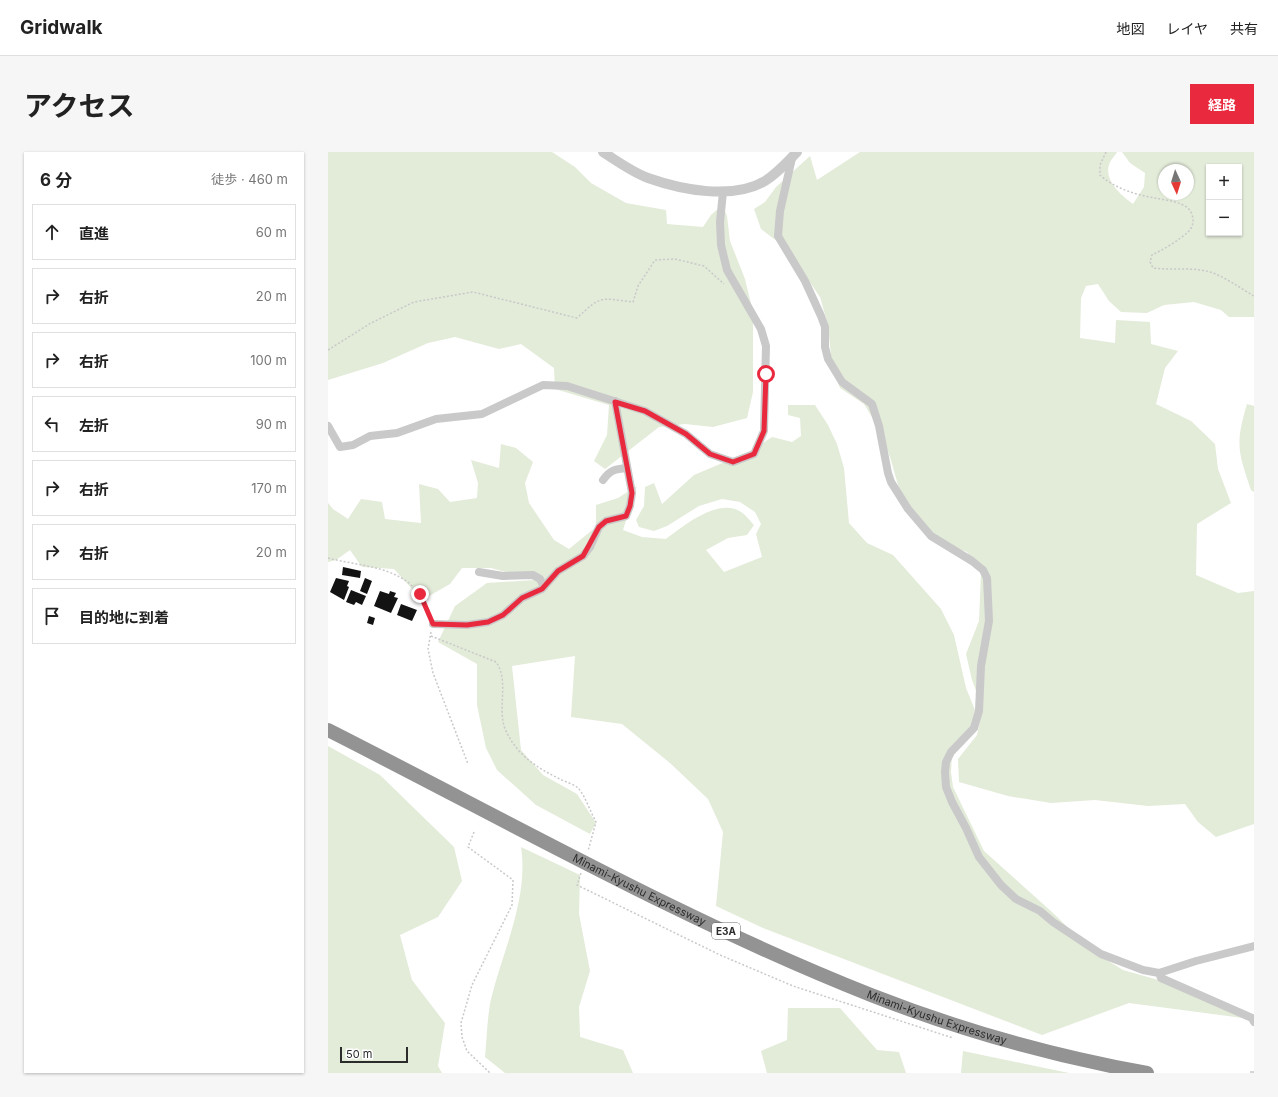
<!DOCTYPE html>
<html lang="ja">
<meta charset="utf-8">
<style>
body{margin:0;font-family:Inter,"Noto Sans JP",sans-serif;background:#f6f6f6;color:#222}
.controls{position:absolute;right:12px;top:12px;display:grid;overflow:hidden;border-radius:0px;box-shadow:0 1px 3px #0004}
.controls button{width:36px;height:36px;display:grid;place-items:center;padding:0;border:0;border-bottom:1px solid #e0e0e0;background:#fff;color:#222;font:20px sans-serif}
.compass{position:absolute;left:830px;top:12px;width:36px;height:36px;border-radius:50%;background:#fff;box-shadow:0 1px 3px #0004;rotate:176deg}
.scale{position:absolute;left:12px;bottom:10px;width:68px;box-sizing:border-box;padding-left:4px;border:2px solid #2c2c2c;border-top:0;font-size:11px;line-height:14px;white-space:nowrap;color:#2c2c2c;-webkit-text-stroke:3px #fff;paint-order:stroke}
.stop{position:absolute;width:12px;height:12px;margin:-9px;border:3px solid #e9293e;border-radius:50%;background:#fff}
.stop.end{background:#e9293e;border-color:#fff;box-shadow:0 1px 4px #0008}
.list{margin:0;padding:0;list-style:none}
h2{display:flex;justify-content:space-between;align-items:center;height:52px;margin:0;padding:0 16px;font-size:17px}
h2 small{font-size:13px;font-weight:400;color:#767676}
.list li{display:grid;grid-template-columns:26px 1fr auto;gap:12px;align-items:center;box-sizing:border-box;height:56px;margin:0 8px 8px;padding:0 8px;border:1px solid #e0e0e0;border-radius:0px}
.list b{display:block;font-size:15px;white-space:nowrap}
.list em{font-size:13px;font-style:normal;color:#767676}
.icon{flex:none;width:22px;height:22px;fill:none;stroke:currentColor;stroke-width:2;stroke-linecap:round;stroke-linejoin:round}
.map{position:relative;flex:none;width:926px;height:921px;overflow:hidden;border-radius:0px}
header{display:flex;align-items:center;gap:24px;box-sizing:border-box;height:56px;padding:0 20px;background:#fff;border-bottom:1px solid #e0e0e0}
header strong{font-size:19px}
nav{display:flex;gap:22px;margin-inline-start:auto;font-size:14px}
.intro{display:flex;align-items:center;justify-content:space-between;box-sizing:border-box;height:96px;padding:0 24px}
h1{margin:0;font-size:28px}
.button{padding:10px 18px;border-radius:0px;background:#e9293e;color:#fff;font-size:14px;font-weight:700}
main{display:flex;gap:24px;padding:0 24px}
aside{flex:1;background:#fff;border-radius:0px;box-shadow:0 1px 3px #0004}
.map>svg:first-child{display:block}
.green{fill:#e3ebd9;fill-rule:evenodd}
.building{fill:#131313}
.lines{fill:none;stroke-linecap:round;stroke-linejoin:round}
.minor-tunnel{stroke:#d5d5d5;stroke-width:8;stroke-dasharray:8 4;stroke-linecap:butt}
.path{stroke:#c9c9c9;stroke-width:1.5;stroke-dasharray:2 2;stroke-linecap:butt}
.minor{stroke:#c9c9c9;stroke-width:8}
.tertiary{stroke:#c9c9c9;stroke-width:10}
.motorway{stroke:#939393;stroke-width:14}
.route{stroke:#e9293e;stroke-width:5}
.labels{text-anchor:middle;stroke-width:4;stroke-linejoin:round;paint-order:stroke}
.shield{fill:#fff;stroke:#6b6b6b;stroke-width:1}
.shield-label{font-size:10px;font-weight:bold;fill:#2c2c2c}
.street-label{font-size:11px;fill:#2c2c2c;stroke:#fff}
</style>
<header>
<strong>Gridwalk</strong>
<nav><a>地図</a><a>レイヤ</a><a>共有</a></nav>
</header>
<div class="intro"><h1>アクセス</h1><a class="button">経路</a></div>
<main>
<aside>
<h2>6 分<small>徒歩 · 460 m</small></h2>
<ul class="list">
<li><svg class="icon" aria-label="ahead" viewBox="0 0 24 24"><path d="M12 20V5M6 11l6-6 6 6"/></svg><div><b>直進</b></div><em>60 m</em></li>
<li><svg class="icon" aria-label="right" viewBox="0 0 24 24"><path d="M7 20v-9h11M14 6l5 5-5 5"/></svg><div><b>右折</b></div><em>20 m</em></li>
<li><svg class="icon" aria-label="right" viewBox="0 0 24 24"><path d="M7 20v-9h11M14 6l5 5-5 5"/></svg><div><b>右折</b></div><em>100 m</em></li>
<li><svg class="icon" aria-label="left" viewBox="0 0 24 24"><path d="M17 20v-9H6M10 6l-5 5 5 5"/></svg><div><b>左折</b></div><em>90 m</em></li>
<li><svg class="icon" aria-label="right" viewBox="0 0 24 24"><path d="M7 20v-9h11M14 6l5 5-5 5"/></svg><div><b>右折</b></div><em>170 m</em></li>
<li><svg class="icon" aria-label="right" viewBox="0 0 24 24"><path d="M7 20v-9h11M14 6l5 5-5 5"/></svg><div><b>右折</b></div><em>20 m</em></li>
<li><svg class="icon" aria-label="arrive" viewBox="0 0 24 24"><path d="M6 21V4h12l-3 4 3 4H6"/></svg><div><b>目的地に到着</b></div></li>
</ul>
</aside>
<div class="map">
<svg width="926" height="921" viewBox="0 0 926 921">
<rect width="100%" height="100%" fill="#fff"/>
<path class="green" d="M0,0H224L247,15L263,31L298,51L338,58L339,72L375,75L383,63L394,53L399,64L402,89L417,127L425,160V240L419,266L385,275L357,272L331,275L277,317L266,309L279,283L281,253L227,237L226,216L193,192L171,197L127,185L100,191L55,211L0,228Z
M532,0H789C787,4 782,8 781,13C776,29 794,44 805,52L816,35L817,21L802,11L794,0H926V165H901L893,158L866,150L836,153L819,161L793,160L781,149L770,132L758,134L753,146L752,186L787,191L788,168L822,170L823,192L850,199L837,216L828,252L863,269L887,292L890,317L903,351L869,372L868,423L910,441L926,439V672L888,685L870,670L857,652L820,654L767,648L723,651L680,644L631,630L630,607L649,583L655,557L644,528L638,502L651,469L653,421L639,400L612,389L575,350L562,305L552,278L536,252L512,236L504,214L500,173L492,145L466,107L450,90L433,77L426,57L437,50L448,35L482,4L489,28ZM881,15H911V81H881ZM836,18H860V42H836Z
M919,252L926,254V340L923,338C910,300 907,292 919,252Z
M460,253H487L500,273L509,292L516,316L521,371L539,391L565,403L613,457L626,483L638,536L647,558L643,580L624,602L623,620L625,635L656,699L724,760L764,799L795,818L855,835L915,866L801,851L714,883L435,776L388,754L395,680L380,647L342,611L294,572L243,565L247,504L184,514L193,598L215,623L249,642L268,671L262,682L208,653L169,618L158,596L149,553V512L110,490L127,454L159,431L207,428L163,416H134L122,432L94,448L66,417L34,415L22,398L8,408L0,410V351L5,357L20,367L33,347L54,350L57,367L93,371L91,332L110,337L122,350L149,346L150,331L143,308L171,316L173,292L188,296L205,310L197,331L201,351L226,388L241,397L268,375V353L290,346L309,334L295,378L314,385L338,387C355,374 391,345 413,360C418,363 422,369 426,373L419,383L400,386L378,398L396,420L434,405L428,382L433,372L427,360L412,350L394,347L371,354L339,374L326,379L311,375L308,368L316,354L317,335L326,331L334,352L366,323L423,299L444,285L464,290L473,284L472,266L460,263Z
M0,594L52,623L126,695L134,729L110,765L72,783L84,828L117,871L110,914L114,921H0Z
M193,695L252,723L251,762L262,819L251,855L252,885L295,898L305,921H177L157,905C159,886 159,866 163,847C175,798 201,746 193,695Z
M460,856H512L549,898L571,900L578,921H439L433,899L459,888Z
M635,899L741,921H633Z"/>
<path class="building" d="M15,415L33,419L32,426L14,423Z
M8,426L21,429L19,434L21,435L16,448L2,440Z
M37,426L44,429L39,442L32,439Z
M23,438L38,444L34,453L28,450L26,453L18,450Z
M52,439L61,442L62,439L68,441L66,445L70,446L63,461L46,454Z
M73,452L89,458L84,469L69,463Z
M41,464L47,466L45,473L39,471Z"/>
<g class="lines">
<path class="minor-tunnel" d="M926,921V919"/>
<path class="path" d="M778,0L772,13V23C786,36 808,43 827,46C837,48 848,49 857,54C866,59 868,73 860,80C850,89 836,97 824,103L822,110L825,116C841,118 857,116 873,118C891,120 910,135 926,144
M0,198L43,171L86,150L145,140L249,166C274,143 271,146 305,150L310,134L327,108L347,107L376,114L396,132
M0,406C30,414 72,414 91,442C96,448 97,458 101,465
M103,480L100,497L105,521L140,612
M103,484L168,510C182,529 168,558 178,579C189,603 209,616 232,627C237,630 247,632 251,637C257,644 263,661 268,670L260,699
M146,680L140,695L185,728L184,753L144,833L133,871L134,885L139,899L162,921
M253,721L249,733L392,803L465,834L625,886"/>
<path class="minor" d="M464,6L452,59L450,84L477,129L493,164L497,175V195L500,207L514,230L544,252L551,274L560,321L563,330L580,357L603,384L644,409L655,418L659,426L661,469L653,514L651,559L646,576L623,600L618,610L617,620L618,635L624,650L638,676L651,705L673,733L688,747L712,759L725,770L773,802L815,818L831,821L868,809L926,794
M0,274L12,295L25,293L42,284L69,281L108,267L154,262L215,233L239,234L317,259L358,282L382,302L405,310L426,302L436,279L438,194L433,177L399,118L393,93L392,70L395,40
M275,328C282,318 287,317 299,316
M151,420L175,424L205,423L212,427L216,435
M105,472L139,473L160,470L175,463L194,446L214,437L230,419L255,404L262,395L271,375L278,369L298,364L302,354L304,341L287,249
M831,821L833,826L924,866L926,870"/>
<path class="tertiary" d="M275,0C289,9 304,20 320,26C354,38 405,48 437,29C450,21 459,10 469,0"/>
<path class="motorway" id="s1" d="M0,578C180,669 356,769 543,843C632,878 725,904 819,921"/>
</g>
<g class="lines">
<path class="route" d="M92,442L105,472L139,473L160,470L175,463L194,446L214,437L230,419L255,404L271,375L278,369L298,364L302,354L304,341L287,250L317,259L358,282L382,302L405,310L426,302L436,279L438,222"/>
</g>
<g class="labels">
<rect class="shield" x="384" y="771" width="28" height="16" rx="3"/>
<g class="shield-label">
<text x="398" y="783">E3A</text>
</g>
<g class="street-label">
<text dy="4" stroke="none"><textPath href="#s1" startOffset="350">Minami-Kyushu Expressway</textPath></text>
<text dy="4" stroke="none"><textPath href="#s1" startOffset="674">Minami-Kyushu Expressway</textPath></text>
</g>
</g>
</svg>
<div class="controls">
<button>+</button>
<button>−</button>
</div>
<svg class="compass" viewBox="-18 -18 36 36"><path d="M0-13l5 13h-10z" fill="#e53935"/><path d="M0 13l5-13h-10z" fill="#767676"/></svg>
<div class="scale">50 m</div>
<div class="stop" style="left:438px;top:222px"></div>
<div class="stop end" style="left:92px;top:442px"></div>
</div>
</main>
